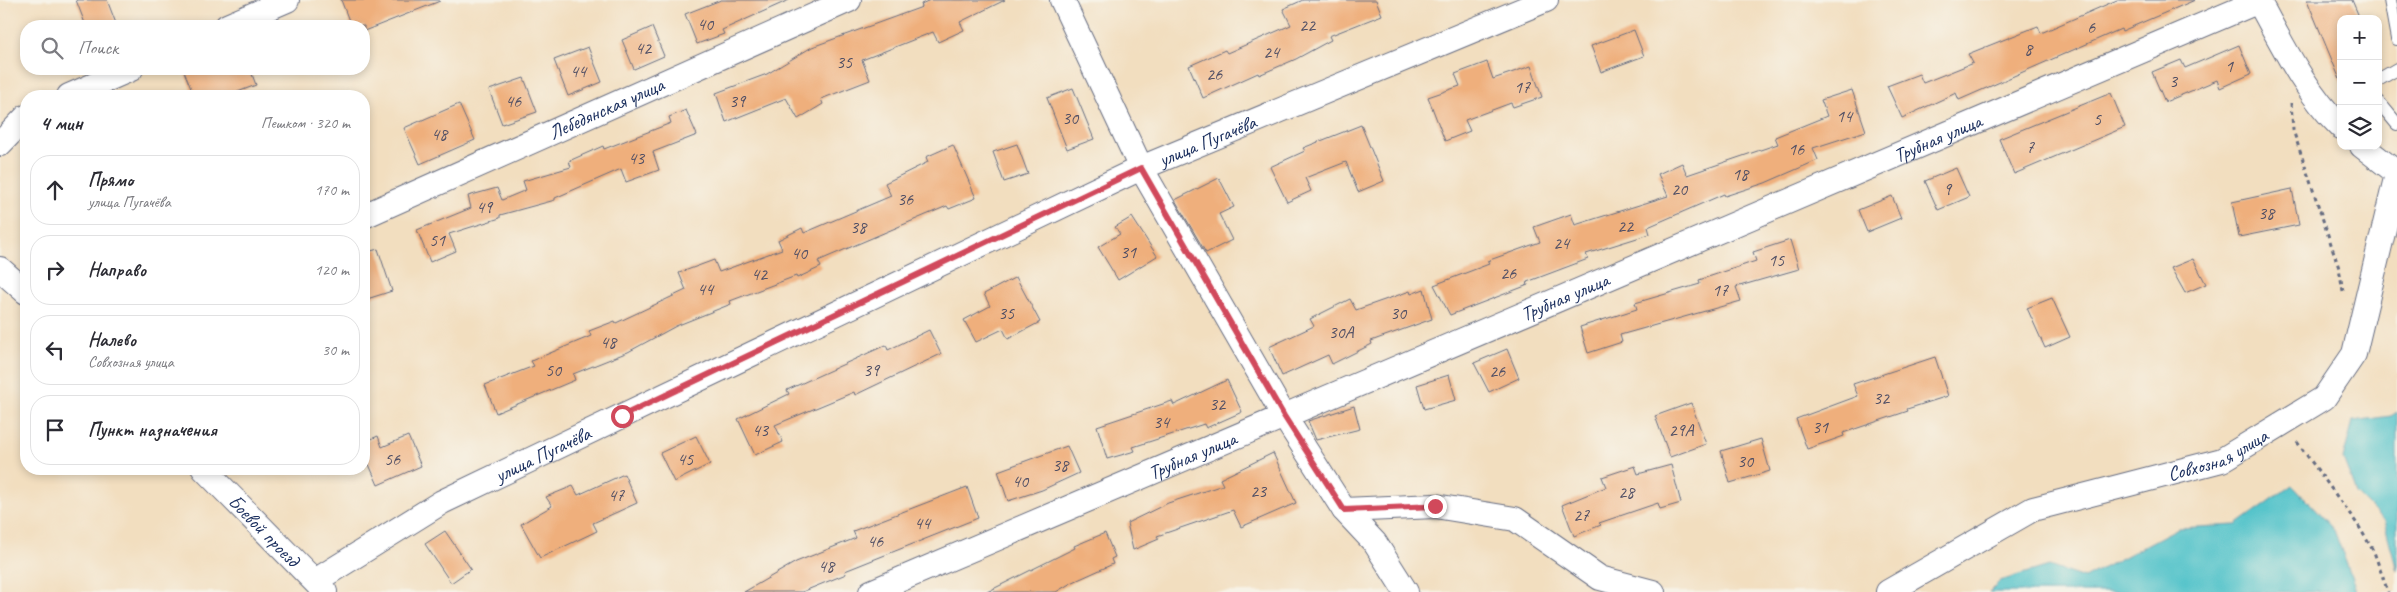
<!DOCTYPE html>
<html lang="ru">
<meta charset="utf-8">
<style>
body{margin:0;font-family:Caveat,sans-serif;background:#f7f7f7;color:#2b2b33}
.controls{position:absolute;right:15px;top:15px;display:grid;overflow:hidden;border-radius:10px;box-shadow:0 2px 8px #0003}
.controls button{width:45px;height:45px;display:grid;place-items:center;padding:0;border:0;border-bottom:1px solid #e1e1e2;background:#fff;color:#2b2b33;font:25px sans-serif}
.stop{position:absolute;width:15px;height:15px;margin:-11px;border:4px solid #d1495b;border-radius:50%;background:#fff}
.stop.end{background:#d1495b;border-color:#fff;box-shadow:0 1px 5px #0008}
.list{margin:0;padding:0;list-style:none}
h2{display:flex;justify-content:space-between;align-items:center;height:65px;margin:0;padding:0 20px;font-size:21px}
h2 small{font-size:16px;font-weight:400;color:#7c7c81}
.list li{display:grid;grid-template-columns:32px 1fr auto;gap:15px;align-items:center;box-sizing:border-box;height:70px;margin:0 10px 10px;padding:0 10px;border:1px solid #e1e1e2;border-radius:20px}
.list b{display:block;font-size:19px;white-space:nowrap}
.list p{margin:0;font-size:16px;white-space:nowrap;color:#7c7c81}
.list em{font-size:16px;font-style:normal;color:#7c7c81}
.icon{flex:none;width:28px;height:28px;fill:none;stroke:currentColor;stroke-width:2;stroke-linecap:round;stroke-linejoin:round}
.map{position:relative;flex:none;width:2397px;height:592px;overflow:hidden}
.search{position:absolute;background:#fff;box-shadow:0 2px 8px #0003;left:20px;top:20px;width:350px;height:55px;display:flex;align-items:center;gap:12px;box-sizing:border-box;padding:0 18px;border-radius:20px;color:#7c7c81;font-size:19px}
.panel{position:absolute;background:#fff;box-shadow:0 2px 8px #0003;left:20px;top:90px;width:350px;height:385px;border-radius:20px}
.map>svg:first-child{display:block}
.water{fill:#56c4cb;stroke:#387a94}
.building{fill:#efaf7b}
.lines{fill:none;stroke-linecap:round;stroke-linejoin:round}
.service-casing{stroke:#666c80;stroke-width:14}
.minor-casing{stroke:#666c80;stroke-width:26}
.path{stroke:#666c80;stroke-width:3;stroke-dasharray:4 4;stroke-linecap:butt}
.service{stroke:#fff;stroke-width:12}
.minor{stroke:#fff;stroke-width:24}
.route{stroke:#d1495b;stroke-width:6}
.labels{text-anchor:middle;stroke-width:4;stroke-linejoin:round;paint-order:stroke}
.number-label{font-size:18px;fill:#504f65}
.street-label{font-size:20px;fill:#1b2f5e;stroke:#f7f3e8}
</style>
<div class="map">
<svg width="2397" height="592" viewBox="0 0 2397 592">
<rect width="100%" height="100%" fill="#f7f3e8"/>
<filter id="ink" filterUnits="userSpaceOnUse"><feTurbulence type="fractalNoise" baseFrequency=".02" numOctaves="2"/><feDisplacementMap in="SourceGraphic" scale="10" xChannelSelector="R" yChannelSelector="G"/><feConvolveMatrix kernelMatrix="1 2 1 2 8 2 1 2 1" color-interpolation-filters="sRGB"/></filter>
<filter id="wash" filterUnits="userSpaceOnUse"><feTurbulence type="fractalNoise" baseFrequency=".0096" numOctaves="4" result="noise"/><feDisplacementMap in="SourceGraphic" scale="20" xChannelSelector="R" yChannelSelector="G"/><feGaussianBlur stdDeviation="1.12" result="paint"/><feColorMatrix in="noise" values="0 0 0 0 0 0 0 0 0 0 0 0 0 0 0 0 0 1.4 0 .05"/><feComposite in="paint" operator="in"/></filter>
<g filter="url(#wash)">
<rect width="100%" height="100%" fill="#f2debf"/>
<path class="water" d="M2397,412V571L2384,521L2356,493L2343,459L2353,421L2391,416Z
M2292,485L2334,530L2357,592H1989L2000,581L2049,566L2084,578L2178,528L2236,525Z"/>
<g id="blocks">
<path class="building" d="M76,0H107L117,26H86Z
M341,0H439L440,1L364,31V26H351Z
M721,0H789L722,30L724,34L697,44L685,14Z
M930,0H1005L960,22L964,30L938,42L933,32L862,60L870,80L821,99L823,104L798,119L786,98L726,122L716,93L767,74L812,47L922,7L921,4Z
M1303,0H1376L1382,15L1329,36L1331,40L1296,59L1259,75L1258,73L1203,98L1189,66L1225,50L1227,53L1291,25L1283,9Z
M2117,0H2195L2122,31L2121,29L1959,100L1956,93L1902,118L1887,86L1919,74L1923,83L1973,63L1968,54L2038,26L2041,33Z
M2307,0H2352L2360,19H2341V82Z
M652,27L664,56L634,69L622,40Z
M1634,30L1644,56L1601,72L1591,46Z
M2239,45L2251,74L2220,88L2217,80L2165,102L2152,72L2181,60L2185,68Z
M588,47L602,82L568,96L554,60Z
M1487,62L1493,79L1531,66L1542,97L1513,107L1511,103L1465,120L1470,131L1445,141L1428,97L1460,86L1455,74Z
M183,69H250L256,85L227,96H194Z
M524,78L537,112L502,124L489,90Z
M1073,88L1094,139L1067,149L1047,98Z
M1852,90L1866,131L1813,148L1818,160L1765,183L1725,196L1724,194L1648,227L1650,234L1586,254L1588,259L1527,282L1528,285L1450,315L1434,285L1489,264L1487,261L1540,242L1534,227L1571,214L1575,225L1668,196L1658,174L1682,163L1687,175L1778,144L1775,137L1827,116L1821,100Z
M2111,93L2125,127L2014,174L1999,139Z
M459,104L475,140L420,164L404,128Z
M686,110L697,135L653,152L659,170L626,182L621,169L555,198V200L500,215V218L449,234L456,251L430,262L417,230L471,208L468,196L497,188L502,200L526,190L523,181L571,167L569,161L603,146L604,149L671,123L669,117Z
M1361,125L1384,181L1358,192L1346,162L1305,178L1311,191L1287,202L1270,167L1305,151L1303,148Z
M1017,144L1028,174L1004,182L993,152Z
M953,145L976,198L949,209L947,206L818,261L821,267L797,278L796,276L730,301L731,304L676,326L628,352L573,374L575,380L496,413L485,385L534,366L531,361L591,336L589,331L615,321L616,323L686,290L679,273L714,260L719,272L782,249L778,240L802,228L804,233L891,196L885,183L928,162L926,157Z
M1956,168L1969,197L1938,210L1925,181Z
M1219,178L1234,207L1219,214L1232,240L1206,253L1175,200Z
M2292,189L2299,225L2239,237L2232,202Z
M1892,196L1901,218L1867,232L1858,210Z
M1132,217L1157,256L1118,280L1098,247L1120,234L1115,227Z
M1790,240L1799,269L1736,287L1741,301L1620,335L1622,342L1588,353L1580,327L1637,309L1635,303L1700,284L1699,280L1756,261L1753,252Z
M378,249L392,291L364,300V253Z
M2193,259L2206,284L2185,293L2171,268Z
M1016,277L1040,322L1008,339L1003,329L976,342L964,320L990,306L984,294Z
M1424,289L1432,319L1371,341L1372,344L1332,364L1328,355L1282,376L1269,347L1314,326L1310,319L1350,299L1356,310L1410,291L1411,294Z
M2052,298L2070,337L2045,348L2027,308Z
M929,330L941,354L855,395L854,392L775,425L783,442L755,455L738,419L789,394L787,390L886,345L888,350Z
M1507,349L1519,378L1489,392L1474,363Z
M1935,357L1948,396L1907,409L1908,411L1843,433L1844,436L1807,449L1796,419L1858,396L1853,384Z
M1449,375L1456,400L1424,409L1417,385Z
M1227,380L1242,412L1206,428L1204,424L1133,447L1135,451L1107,459L1097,426L1172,401L1174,405Z
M1691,403L1706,444L1670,457L1655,416Z
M1354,406L1360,429L1316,440L1308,421Z
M378,436L382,447L408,436L421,466L378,485L364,453V442Z
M696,436L710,464L674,482L660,453Z
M1761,439L1770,471L1730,483L1721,451Z
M1067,446L1079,473L1042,490L1008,501L998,471Z
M1273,453L1296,503L1241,527L1233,510L1157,536L1159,539L1133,550L1127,523L1168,503L1223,485L1220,479Z
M1671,465L1681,503L1660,509L1658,503L1599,523L1601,525L1574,536L1562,505L1606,487L1602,477L1635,466L1638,474Z
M624,474L637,503L593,523L597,531L540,558L521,524L552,506L546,497L573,486L578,495Z
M967,487L978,518L845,571L846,574L802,592H744L796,562L856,538L853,531Z
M445,531L471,569L451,583L425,544Z
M1105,533L1115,557L1111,559L1113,564L1071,583L1056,592H987L1075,548L1074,546Z"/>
</g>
</g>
<g filter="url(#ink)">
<use href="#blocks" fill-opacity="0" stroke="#666c80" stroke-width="1"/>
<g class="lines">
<g class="service-casing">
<path id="service" d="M2390,0L2397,39
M2378,80L2397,69
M2378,101L2397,124"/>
</g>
<g class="minor-casing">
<g id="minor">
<path d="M1062,0L1141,168L1284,416L1344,510L1375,543L1406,592"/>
<path d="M2258,0C2282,44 2305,92 2341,127"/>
<path d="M227,26L287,0"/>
<path d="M69,96L131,69"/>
<path d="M0,144L26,117"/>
<path d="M2362,146L2397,173"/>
<path id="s1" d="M364,216L849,0"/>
<path d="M0,269L26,292"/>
<path id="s2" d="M204,469L325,592"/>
<path d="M1344,510L1435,506L1515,519L1600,578L1653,592"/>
<path id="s3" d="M315,581L442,502L1141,168L1546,0"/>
<path id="s4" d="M871,592L2259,1"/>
<path id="s5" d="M1888,592L2033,509L2222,460L2324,398L2354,354L2397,174"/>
</g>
</g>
<path class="path" d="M2291,103L2293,130L2339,268L2343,291
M2297,442L2358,525L2374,552L2388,592"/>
<use href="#service" class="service"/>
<use href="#minor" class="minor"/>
</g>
</g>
<g class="lines" filter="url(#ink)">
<path class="route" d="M622,416L1141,168L1284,416L1344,510L1435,506"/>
</g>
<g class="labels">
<g class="number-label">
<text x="705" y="30">40</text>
<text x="1307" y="31">22</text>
<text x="2091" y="33">6</text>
<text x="643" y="54">42</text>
<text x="2028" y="55">8</text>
<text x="1271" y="58">24</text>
<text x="844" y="68">35</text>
<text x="2229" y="72">1</text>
<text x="578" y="77">44</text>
<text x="1214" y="80">26</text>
<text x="2173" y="87">3</text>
<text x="1522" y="93">17</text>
<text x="513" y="107">46</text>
<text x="737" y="107">39</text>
<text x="1844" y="122">14</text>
<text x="1070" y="124">30</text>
<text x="2097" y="125">5</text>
<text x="439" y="140">48</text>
<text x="2030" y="153">7</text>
<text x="1796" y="155">16</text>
<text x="636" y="164">43</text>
<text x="1740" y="180">18</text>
<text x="1679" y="195">20</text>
<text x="1947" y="195">9</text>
<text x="905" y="205">36</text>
<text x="484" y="213">49</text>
<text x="2266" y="219">38</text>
<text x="1625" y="232">22</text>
<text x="858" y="233">38</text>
<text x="437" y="246">51</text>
<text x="1561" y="249">24</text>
<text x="1128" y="258">31</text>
<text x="799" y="259">40</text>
<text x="1776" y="266">15</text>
<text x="1508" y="279">26</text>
<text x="759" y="280">42</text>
<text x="705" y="295">44</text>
<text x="1720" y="296">17</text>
<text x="1006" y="319">35</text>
<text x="1398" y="319">30</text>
<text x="1341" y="338">30А</text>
<text x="608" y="348">48</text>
<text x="553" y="376">50</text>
<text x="871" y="376">39</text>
<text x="1497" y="377">26</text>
<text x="1881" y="404">32</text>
<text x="1217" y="410">32</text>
<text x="1161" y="428">34</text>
<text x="1820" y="433">31</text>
<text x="760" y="436">43</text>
<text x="1681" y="436">29А</text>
<text x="392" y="465">56</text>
<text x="685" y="465">45</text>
<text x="1745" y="467">30</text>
<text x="1060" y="471">38</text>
<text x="1020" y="487">40</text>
<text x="1258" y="497">23</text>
<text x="1626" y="498">28</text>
<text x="616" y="501">47</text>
<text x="1581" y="521">27</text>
<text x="922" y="529">44</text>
<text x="875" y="547">46</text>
<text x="826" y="572">48</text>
</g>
<g class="street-label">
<text dy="7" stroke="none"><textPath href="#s1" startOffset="265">Лебедянская улица</textPath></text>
<text dy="7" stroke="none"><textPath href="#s4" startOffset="1159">Трубная улица</textPath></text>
<text dy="7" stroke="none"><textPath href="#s3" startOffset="996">улица Пугачёва</textPath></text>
<text dy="7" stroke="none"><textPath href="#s4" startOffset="754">Трубная улица</textPath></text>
<text dy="7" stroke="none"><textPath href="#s5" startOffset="360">Совхозная улица</textPath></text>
<text dy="7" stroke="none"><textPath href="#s3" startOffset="261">улица Пугачёва</textPath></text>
<text dy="7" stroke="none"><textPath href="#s4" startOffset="349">Трубная улица</textPath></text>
<text dy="7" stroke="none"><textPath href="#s2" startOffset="86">Боевой проезд</textPath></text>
</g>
</g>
</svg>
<div class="controls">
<button>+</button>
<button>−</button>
<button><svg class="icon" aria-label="layers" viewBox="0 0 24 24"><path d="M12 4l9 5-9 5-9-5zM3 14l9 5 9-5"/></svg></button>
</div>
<div class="stop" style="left:622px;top:416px"></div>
<div class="stop end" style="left:1435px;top:506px"></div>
<div class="search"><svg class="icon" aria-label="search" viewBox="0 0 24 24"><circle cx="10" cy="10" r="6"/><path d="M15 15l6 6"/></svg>Поиск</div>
<section class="panel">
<h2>4 мин<small>Пешком · 320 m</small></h2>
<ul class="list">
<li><svg class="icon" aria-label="ahead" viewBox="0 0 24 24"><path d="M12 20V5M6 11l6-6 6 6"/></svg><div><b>Прямо</b><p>улица Пугачёва</p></div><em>170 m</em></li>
<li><svg class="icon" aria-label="right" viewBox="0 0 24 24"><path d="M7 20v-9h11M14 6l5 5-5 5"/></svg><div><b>Направо</b></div><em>120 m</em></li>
<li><svg class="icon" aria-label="left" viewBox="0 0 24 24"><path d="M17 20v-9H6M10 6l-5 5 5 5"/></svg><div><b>Налево</b><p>Совхозная улица</p></div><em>30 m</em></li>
<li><svg class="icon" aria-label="arrive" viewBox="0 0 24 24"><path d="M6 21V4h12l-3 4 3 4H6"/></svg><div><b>Пункт назначения</b></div></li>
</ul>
</section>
</div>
